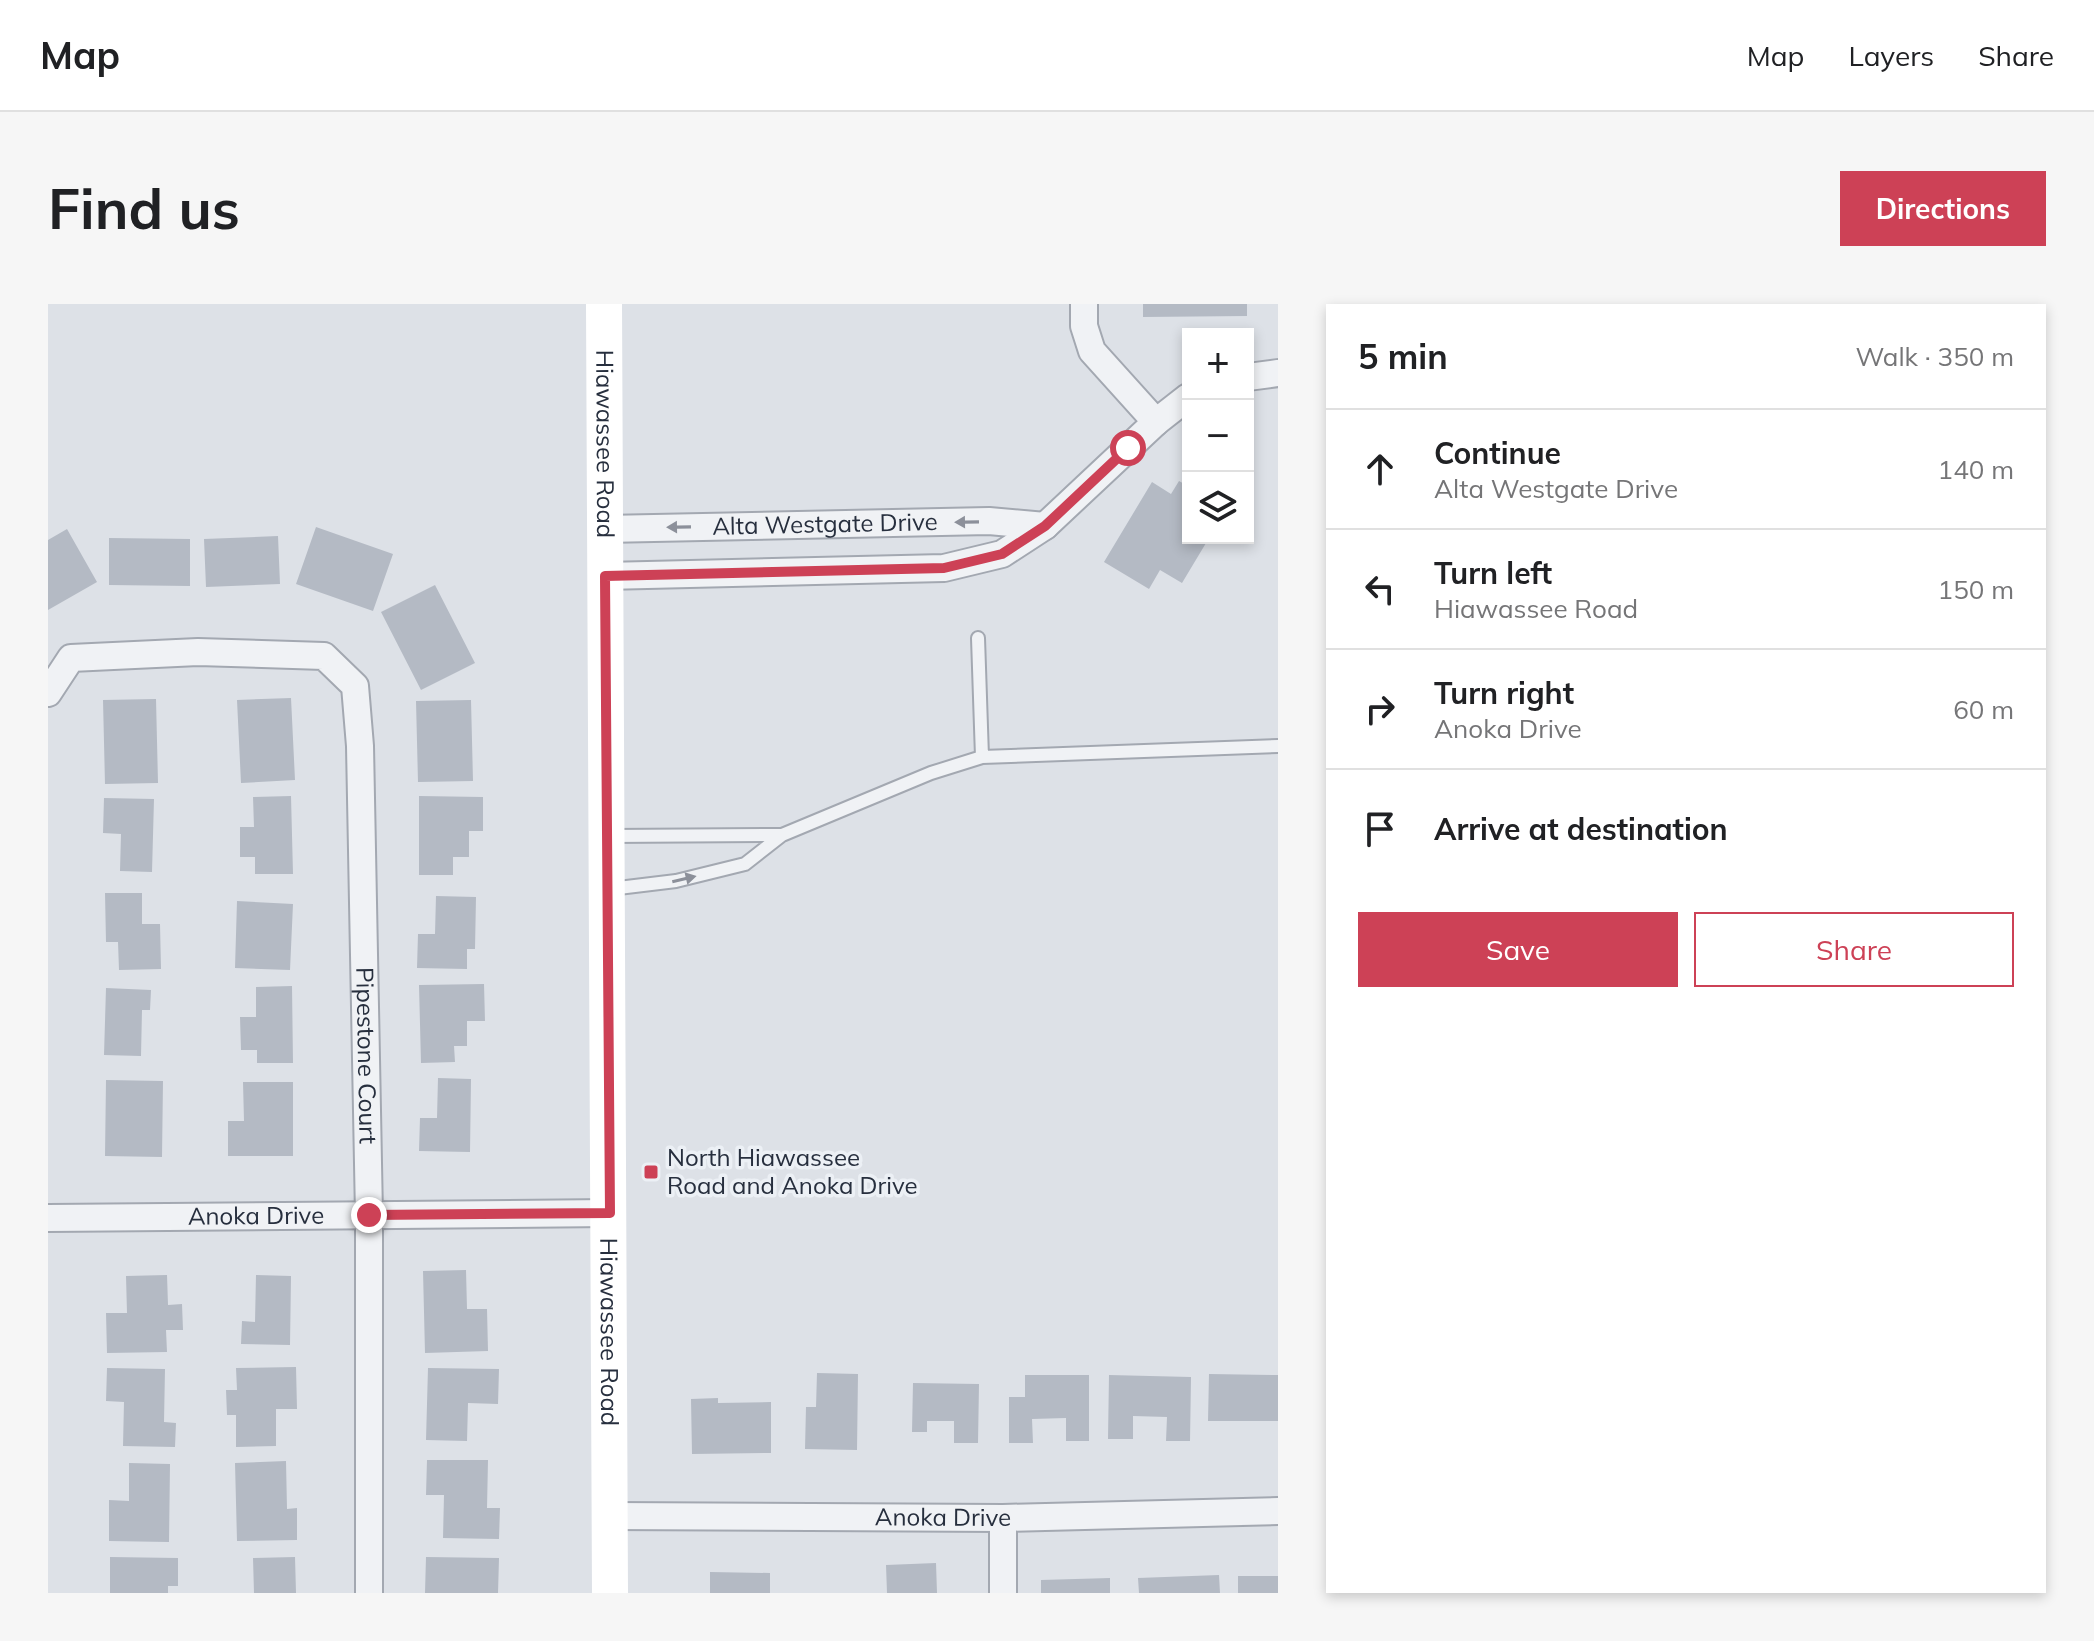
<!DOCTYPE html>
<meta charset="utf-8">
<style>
body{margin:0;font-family:Mulish,sans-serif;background:#f6f6f6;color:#202124}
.controls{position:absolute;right:24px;top:24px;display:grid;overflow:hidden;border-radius:0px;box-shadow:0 4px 12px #0003}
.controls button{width:72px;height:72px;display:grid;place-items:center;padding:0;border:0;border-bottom:2px solid #e0e0e0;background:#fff;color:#202124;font:40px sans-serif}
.stop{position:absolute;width:24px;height:24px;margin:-18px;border:6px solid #cd4156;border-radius:50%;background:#fff}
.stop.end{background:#cd4156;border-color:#fff;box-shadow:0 2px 8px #0008}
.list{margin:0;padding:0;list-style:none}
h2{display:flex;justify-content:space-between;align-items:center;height:104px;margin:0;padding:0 32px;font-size:34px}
h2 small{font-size:26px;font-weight:400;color:#757577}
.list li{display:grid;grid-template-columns:52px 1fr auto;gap:24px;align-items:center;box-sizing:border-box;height:120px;padding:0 32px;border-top:2px solid #e0e0e0}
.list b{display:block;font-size:30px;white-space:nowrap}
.list p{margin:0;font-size:26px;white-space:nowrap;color:#757577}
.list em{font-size:26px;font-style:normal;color:#757577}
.actions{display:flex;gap:16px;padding:24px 32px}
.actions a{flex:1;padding:18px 0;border:2px solid #cd4156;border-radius:0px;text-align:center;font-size:28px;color:#cd4156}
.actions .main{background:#cd4156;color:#fff}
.icon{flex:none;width:44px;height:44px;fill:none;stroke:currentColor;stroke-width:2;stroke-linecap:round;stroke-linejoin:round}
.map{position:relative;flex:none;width:1230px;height:1289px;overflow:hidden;border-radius:0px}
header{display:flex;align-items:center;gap:48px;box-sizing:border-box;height:112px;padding:0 40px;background:#fff;border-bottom:2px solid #e0e0e0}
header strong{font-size:38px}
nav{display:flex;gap:44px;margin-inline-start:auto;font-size:28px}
.intro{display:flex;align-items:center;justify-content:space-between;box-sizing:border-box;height:192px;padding:0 48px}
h1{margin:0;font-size:56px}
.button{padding:20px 36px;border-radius:0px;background:#cd4156;color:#fff;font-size:28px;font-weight:700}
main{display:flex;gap:48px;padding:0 48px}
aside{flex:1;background:#fff;border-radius:0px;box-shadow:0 4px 12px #0003}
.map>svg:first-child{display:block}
.building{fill:#b4bac4}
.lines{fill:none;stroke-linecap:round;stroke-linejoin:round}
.lane-casing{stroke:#a3a8b1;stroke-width:16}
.street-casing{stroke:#a3a8b1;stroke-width:30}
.lane{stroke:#f0f2f5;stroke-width:12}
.street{stroke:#f0f2f5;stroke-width:26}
.secondary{stroke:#fff;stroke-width:36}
.oneway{fill:#8c909a}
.route{stroke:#cd4156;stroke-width:10}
.poi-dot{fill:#cd4156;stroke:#ecf0f5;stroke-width:3}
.labels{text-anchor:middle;stroke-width:7;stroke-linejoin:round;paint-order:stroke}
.street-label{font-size:24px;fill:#272f3e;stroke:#ecf0f5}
.poi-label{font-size:24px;fill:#272f3e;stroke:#ecf0f5;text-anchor:start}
</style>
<header>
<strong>Map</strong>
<nav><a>Map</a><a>Layers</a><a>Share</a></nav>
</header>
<div class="intro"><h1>Find us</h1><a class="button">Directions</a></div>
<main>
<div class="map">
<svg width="1230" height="1289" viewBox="0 0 1230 1289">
<rect width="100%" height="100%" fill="#dde1e7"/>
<path class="building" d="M1095,0H1199V12L1095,13Z
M1131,177L1140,182V234H1161L1134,279L1112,266L1101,285L1056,258L1104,178L1123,190Z
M268,223L345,250L325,307L248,280Z
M19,225L49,278L0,306V236Z
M230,232L232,280L158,283L156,235Z
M61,234L142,235V282L61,281Z
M387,281L427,359L373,386L333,308Z
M243,394L247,476L193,479L189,396Z
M108,395L110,479L57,480L55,396Z
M423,396L425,477L370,478L368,397Z
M243,492L245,570H207V553H192V523H206L205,493Z
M371,492L435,493V527H421V553H405V571H371Z
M56,494L106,495L104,568L72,567L73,530L55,529Z
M57,589H94V620H112L113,665L71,666L70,638H58Z
M388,592L428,593L427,645H419V665L369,664L370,630H387Z
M189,597L245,600L242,666L187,664Z
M436,680L437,717H419V742H406L407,758L373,759L371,681Z
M244,682L245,759H209V746H193L192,713H208V683Z
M58,684L103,686L102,706H94L93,752L56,751Z
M390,774L423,775L422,848L371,847L372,814H389Z
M58,776L115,777L114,853L57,852Z
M195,778H245V852H180V817H196Z
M418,966L419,1005H439L440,1047L377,1049L375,967Z
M119,971L120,1001L134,1000L135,1026H118L119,1048L59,1049L58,1009H79L78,972Z
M208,971L243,972L242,1041L193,1040L194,1017L207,1018Z
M248,1063L249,1105H228V1142L188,1143V1111H179L178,1086H189L188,1064Z
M59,1064L117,1065L116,1118L128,1119L127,1143L75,1142L76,1098L58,1097Z
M380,1064L451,1065L450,1100L420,1099L419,1137L378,1136Z
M769,1069L810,1070L809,1146L757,1145L758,1103H768Z
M1161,1070L1230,1071V1117H1160Z
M977,1071H1041V1137H1018V1114L984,1115L985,1139H961V1093H977Z
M1061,1071L1143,1073L1142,1137H1118L1119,1113L1085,1112V1135H1060Z
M865,1079L931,1080L930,1139H906V1117H879V1128H864Z
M670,1094V1099L723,1098V1149L644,1150L643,1095Z
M379,1156H440L439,1204H452L451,1235L395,1234L396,1191H378Z
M238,1157L239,1205L249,1204V1236L189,1237L187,1159Z
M81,1159L122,1160L121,1238L61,1237V1196L81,1197Z
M62,1253L130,1254V1282H120V1289H62Z
M247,1253L248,1289H206L205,1254Z
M378,1253L451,1254L450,1289H377Z
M888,1259L889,1289H839L838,1261Z
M662,1268L722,1269V1289H662Z
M1171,1271L1172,1289H1091L1090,1274Z
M1190,1272H1230V1289H1190Z
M1062,1274V1289H993V1276Z"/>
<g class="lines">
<g class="lane-casing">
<path id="lane" d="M930,334L934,453
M561,532L734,531
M562,585L628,577L697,560L734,531L883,469L934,453L1230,442"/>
</g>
<g class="street-casing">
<g id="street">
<path d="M1036,0V22L1044,47L1108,118"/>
<path d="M1200,73L1230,69"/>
<path id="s1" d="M557,225L941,217L997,222"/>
<path d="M557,272L896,264L954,250L997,222L1108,118L1140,93"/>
<path id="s2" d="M0,389L23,354L150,348L276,352L307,382L312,442L321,911V1289"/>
<path id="s3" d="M0,914L562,909"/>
<path id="s4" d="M561,1212L955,1214L1230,1207"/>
<path d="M955,1214V1289"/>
</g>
</g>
<use href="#lane" class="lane"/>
<use href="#street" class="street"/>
<path class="secondary" id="s5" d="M556,0L562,1289"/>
</g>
<defs><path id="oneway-solid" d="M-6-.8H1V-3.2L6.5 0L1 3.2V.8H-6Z" transform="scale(2)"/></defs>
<g class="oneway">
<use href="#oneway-solid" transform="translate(919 218) rotate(179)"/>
<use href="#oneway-solid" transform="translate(631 223) rotate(179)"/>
<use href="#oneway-solid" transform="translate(636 575) rotate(-13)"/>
</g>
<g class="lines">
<path class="route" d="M321,911L562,909L557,272L896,264L954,250L997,222L1080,144"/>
</g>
<rect class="poi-dot" x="595" y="860" width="16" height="16" rx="4"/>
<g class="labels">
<g class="street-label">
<text dy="8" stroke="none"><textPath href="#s5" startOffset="140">Hiawassee Road</textPath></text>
<text dy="8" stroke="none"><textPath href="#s1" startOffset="220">Alta Westgate Drive</textPath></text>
<text dy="8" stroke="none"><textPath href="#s2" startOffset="708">Pipestone Court</textPath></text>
<text dy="8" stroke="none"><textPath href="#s3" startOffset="208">Anoka Drive</textPath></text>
<text dy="8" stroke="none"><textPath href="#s5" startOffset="1028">Hiawassee Road</textPath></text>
<text dy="8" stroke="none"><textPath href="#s4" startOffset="334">Anoka Drive</textPath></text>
</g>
<g class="poi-label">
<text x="619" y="862">North Hiawassee<tspan x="619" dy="28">Road and Anoka Drive</tspan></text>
</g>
</g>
</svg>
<div class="controls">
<button>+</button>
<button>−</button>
<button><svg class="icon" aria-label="layers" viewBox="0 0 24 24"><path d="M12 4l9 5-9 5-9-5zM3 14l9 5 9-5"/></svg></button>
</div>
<div class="stop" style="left:1080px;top:144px"></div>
<div class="stop end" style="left:321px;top:911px"></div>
</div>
<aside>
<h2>5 min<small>Walk · 350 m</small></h2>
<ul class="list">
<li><svg class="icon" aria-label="ahead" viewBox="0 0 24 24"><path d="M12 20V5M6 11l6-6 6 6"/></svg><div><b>Continue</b><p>Alta Westgate Drive</p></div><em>140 m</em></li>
<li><svg class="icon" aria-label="left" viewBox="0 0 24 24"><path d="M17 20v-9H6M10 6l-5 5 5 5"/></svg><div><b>Turn left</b><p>Hiawassee Road</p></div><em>150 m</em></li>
<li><svg class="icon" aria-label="right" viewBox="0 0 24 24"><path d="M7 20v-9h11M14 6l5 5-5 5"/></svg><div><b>Turn right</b><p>Anoka Drive</p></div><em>60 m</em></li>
<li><svg class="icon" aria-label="arrive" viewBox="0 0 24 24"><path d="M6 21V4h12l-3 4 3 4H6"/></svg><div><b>Arrive at destination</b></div></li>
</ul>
<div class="actions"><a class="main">Save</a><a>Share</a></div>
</aside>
</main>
